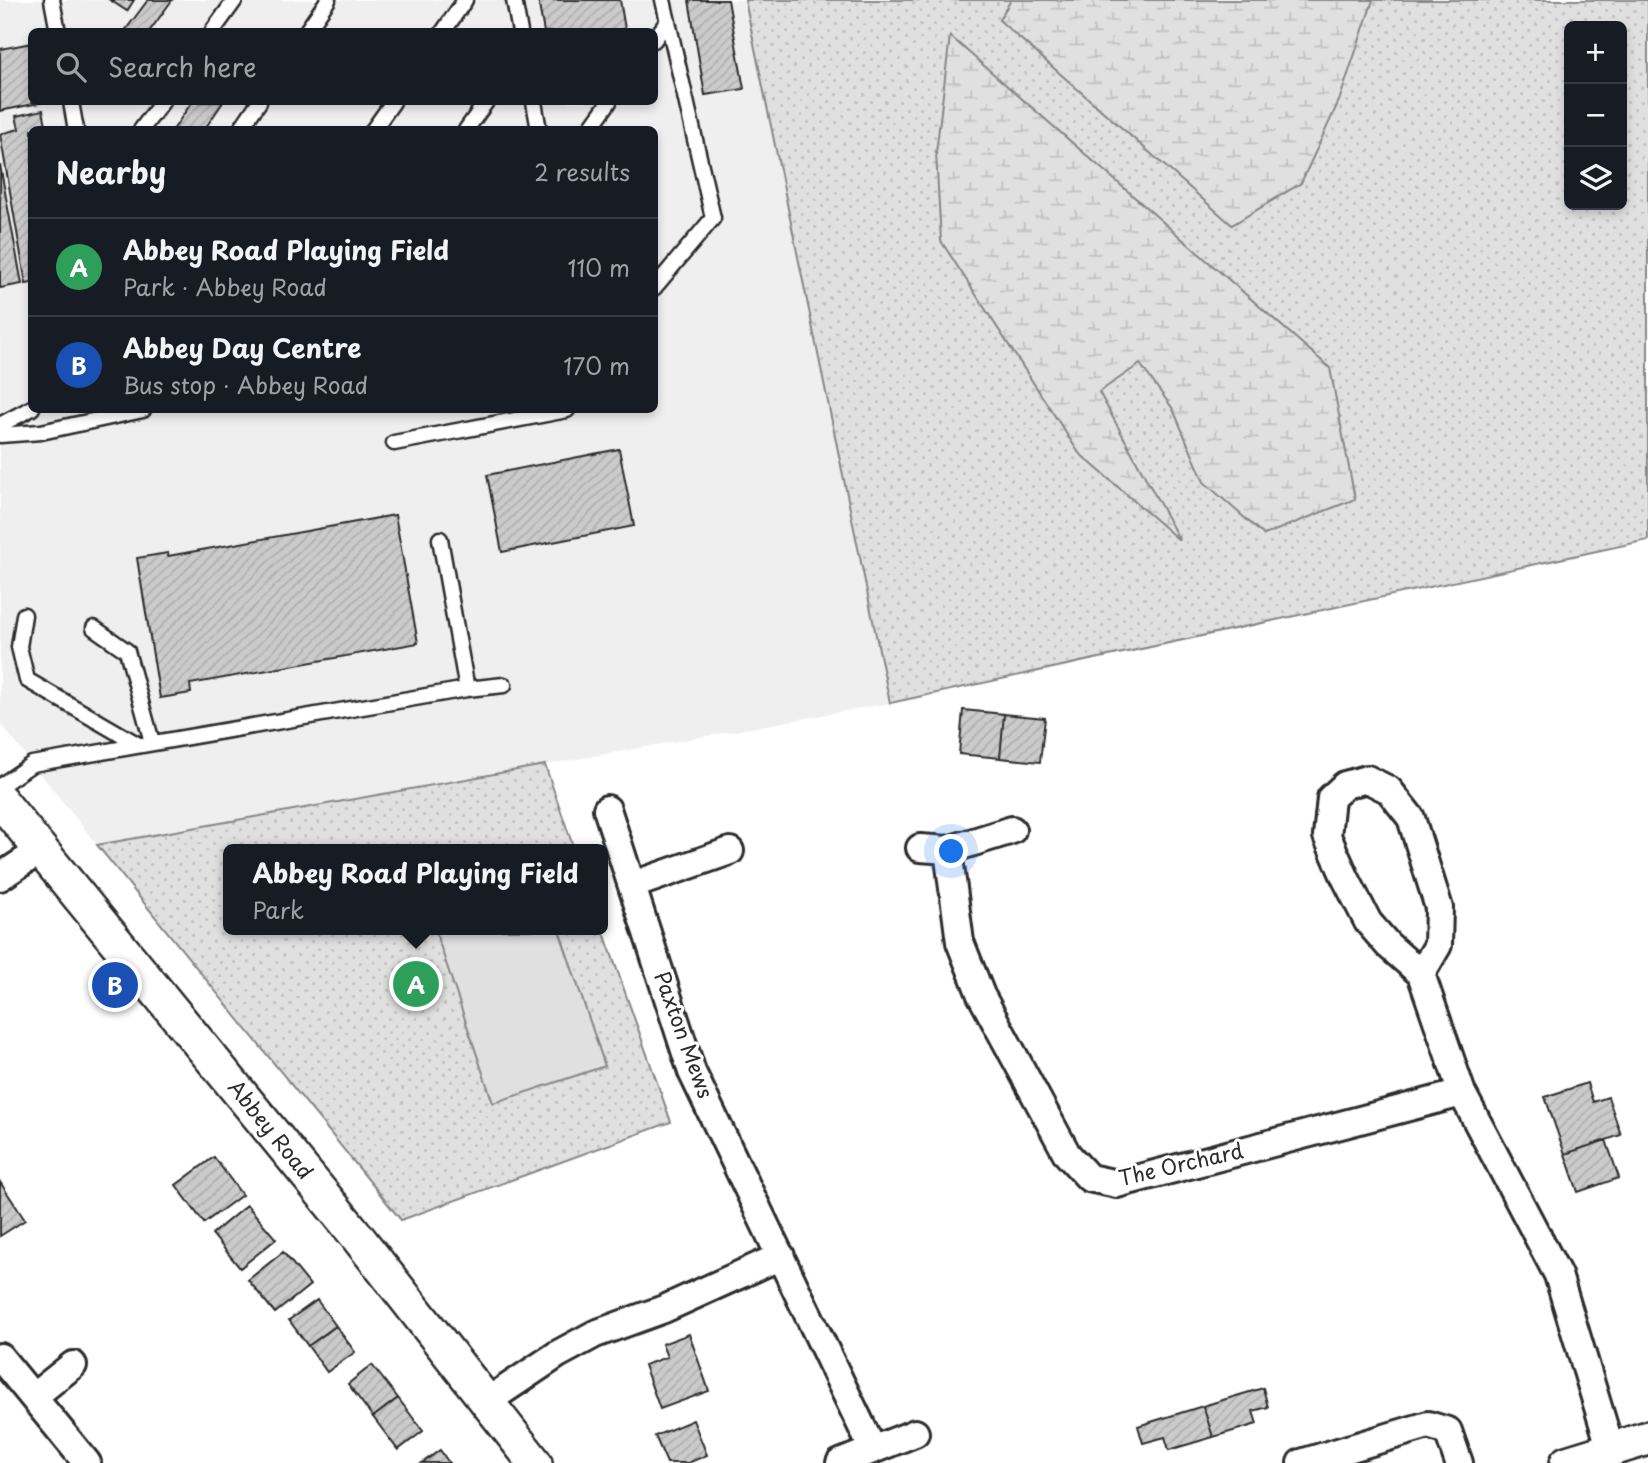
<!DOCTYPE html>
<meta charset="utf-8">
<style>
body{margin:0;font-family:"Playpen Sans",sans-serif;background:#20242c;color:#f1f3f6}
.controls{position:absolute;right:21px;top:21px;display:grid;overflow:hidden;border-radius:10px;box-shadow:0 4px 10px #0003}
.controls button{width:63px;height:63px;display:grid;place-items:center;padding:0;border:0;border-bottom:2px solid #363941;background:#171b24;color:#f1f3f6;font:35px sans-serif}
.you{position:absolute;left:952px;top:852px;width:24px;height:24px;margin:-18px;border:5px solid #fff;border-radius:50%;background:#1a73e8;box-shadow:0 0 0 10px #1a73e833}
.badge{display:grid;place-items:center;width:46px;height:46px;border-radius:50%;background:#1f6fb2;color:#fff;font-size:23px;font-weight:700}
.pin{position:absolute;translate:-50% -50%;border:4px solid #fff;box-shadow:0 2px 7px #0006}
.popup{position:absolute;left:223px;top:844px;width:385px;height:91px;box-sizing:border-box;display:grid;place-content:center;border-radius:10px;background:#171b24;filter:drop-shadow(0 2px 5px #0005);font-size:23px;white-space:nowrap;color:#9ea1a6}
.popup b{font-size:26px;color:#f1f3f6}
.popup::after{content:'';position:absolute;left:50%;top:100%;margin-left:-14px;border:14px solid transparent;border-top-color:#171b24}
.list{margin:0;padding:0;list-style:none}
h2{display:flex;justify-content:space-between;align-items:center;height:91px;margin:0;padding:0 28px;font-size:30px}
h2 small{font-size:23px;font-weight:400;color:#9ea1a6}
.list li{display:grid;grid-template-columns:46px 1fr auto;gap:21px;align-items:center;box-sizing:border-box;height:98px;padding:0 28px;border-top:2px solid #363941}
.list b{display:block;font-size:26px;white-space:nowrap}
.list p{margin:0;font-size:23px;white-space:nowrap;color:#9ea1a6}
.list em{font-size:23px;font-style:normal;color:#9ea1a6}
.icon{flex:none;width:38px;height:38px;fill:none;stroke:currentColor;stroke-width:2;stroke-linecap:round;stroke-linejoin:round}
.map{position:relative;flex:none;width:1648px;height:1463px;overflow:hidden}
.search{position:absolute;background:#171b24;box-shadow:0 4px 10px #0003;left:28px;top:28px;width:630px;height:77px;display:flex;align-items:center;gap:18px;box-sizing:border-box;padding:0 24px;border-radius:10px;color:#9ea1a6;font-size:26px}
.panel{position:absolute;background:#171b24;box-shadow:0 4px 10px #0003;left:28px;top:126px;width:630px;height:287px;border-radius:10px}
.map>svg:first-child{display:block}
.built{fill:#efefef;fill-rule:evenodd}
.green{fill:url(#green-dots);stroke:#868686;stroke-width:2;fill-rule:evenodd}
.wetland{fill:url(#wetland-marsh);stroke:#868686;stroke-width:2}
.pitch{fill:#e0e0e0;stroke:#868686;stroke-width:2}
.building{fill:url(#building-hatch);stroke:#2b2b2b;stroke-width:2}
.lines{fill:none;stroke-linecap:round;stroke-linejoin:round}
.service-casing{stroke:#2b2b2b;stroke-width:19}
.minor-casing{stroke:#2b2b2b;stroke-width:32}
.tertiary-casing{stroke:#2b2b2b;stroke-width:38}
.service{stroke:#fff;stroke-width:14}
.minor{stroke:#fff;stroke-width:26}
.tertiary{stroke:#fff;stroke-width:33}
.labels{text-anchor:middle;stroke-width:6;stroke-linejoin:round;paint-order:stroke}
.street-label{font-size:21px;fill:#2b2b2b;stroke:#fff}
</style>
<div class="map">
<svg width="1648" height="1463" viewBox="0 0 1648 1463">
<defs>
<pattern id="green-dots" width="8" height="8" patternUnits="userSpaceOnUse" patternTransform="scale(1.75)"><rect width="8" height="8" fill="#e0e0e0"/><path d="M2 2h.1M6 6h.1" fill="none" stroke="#c0c0c0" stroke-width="1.8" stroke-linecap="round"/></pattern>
<pattern id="wetland-marsh" width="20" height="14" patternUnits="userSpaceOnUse" patternTransform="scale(1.75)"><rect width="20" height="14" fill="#e0e0e0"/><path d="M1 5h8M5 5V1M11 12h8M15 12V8" fill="none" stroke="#c0c0c0"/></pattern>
<pattern id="building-hatch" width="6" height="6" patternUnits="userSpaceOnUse" patternTransform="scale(1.75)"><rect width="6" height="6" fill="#cbcbcb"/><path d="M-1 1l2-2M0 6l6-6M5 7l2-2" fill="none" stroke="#aeaeae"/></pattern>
</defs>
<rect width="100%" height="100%" fill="#fff"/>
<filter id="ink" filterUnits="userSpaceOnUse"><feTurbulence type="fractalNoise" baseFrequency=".0143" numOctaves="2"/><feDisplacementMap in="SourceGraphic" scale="14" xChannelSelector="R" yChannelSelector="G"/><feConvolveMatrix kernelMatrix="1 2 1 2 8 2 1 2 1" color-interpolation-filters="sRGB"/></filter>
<g filter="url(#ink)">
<path class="built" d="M0,0H745L890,703L97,845L0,723ZM32,32H654V102H32ZM32,130H654V410H32Z"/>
<path class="green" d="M745,0H1648V540L890,703ZM1569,26H1622V205H1569Z
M545,765L574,849H229V930H603L671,1122L401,1220L97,845Z"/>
<path class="wetland" d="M1011,0H1373L1339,101L1301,183L1232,225L999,20Z
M950,36L1330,368L1355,499L1264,535L1204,482L1173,409L1140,364L1099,392L1180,541L1079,453L941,241L936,153Z"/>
<path class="pitch" d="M435,930H559L605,1066L493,1103Z"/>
<path class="building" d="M110,0H134L127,11Z
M148,0H172L149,32H124Z
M538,0H620L625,29L608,32H544Z
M689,0H728L744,89L705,95Z
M32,43V102H44L0,111V49Z
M192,102H223L204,130H173Z
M43,110L47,130H32V283L26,284L0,134L19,129L16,116Z
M0,165L22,284L0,288Z
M619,449L634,526L502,552L487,475Z
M395,515L418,643L190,684L191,693L160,698L137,558L168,553V556Z
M963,710L1004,714L1000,758L959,754Z
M1004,714L1045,718L1040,762L1000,758Z
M1587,1083L1593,1102L1608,1097L1621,1135L1565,1154L1545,1097Z
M1606,1140L1619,1178L1578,1192L1565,1154Z
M214,1157L242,1195L204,1223L176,1185Z
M0,1182L25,1220L0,1236Z
M247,1205L276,1239L240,1268L212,1234Z
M283,1252L310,1285L275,1313L248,1280Z
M317,1300L336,1326L308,1346L289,1320Z
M336,1326L355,1352L327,1372L308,1346Z
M689,1334L709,1391L660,1409L644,1365L667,1357L662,1344Z
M372,1365L398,1398L373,1417L348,1384Z
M1263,1388L1268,1407L1253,1411L1257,1424L1213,1437L1203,1406Z
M398,1398L423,1431L398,1450L373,1417Z
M1203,1406L1213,1437L1169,1450L1165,1437L1143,1443L1138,1426Z
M693,1420L707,1455L688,1463H667L655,1436Z
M440,1450L449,1463H422Z"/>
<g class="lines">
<g class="service-casing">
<path id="service" d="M52,0L58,32
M514,0L520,32
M212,32L235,0
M306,32L328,0
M443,32L465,0
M654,40L667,22
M71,102L76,130
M534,102L539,130
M141,130L162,102
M240,130L259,102
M373,130L393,102
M466,130L486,102
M589,130L609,102
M654,288L713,218L663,0
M0,425L32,408
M0,435L41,432L143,410
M394,443L567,410
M440,539L467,689
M24,615L19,647L27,680L137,744
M94,628L127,651L152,742
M0,786L32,764L467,689L504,685"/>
</g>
<g class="minor-casing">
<path id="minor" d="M607,809L692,1072L873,1450
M920,848L948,850L1012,830
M948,850L960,942L981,995L1067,1154L1089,1178L1117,1184L1462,1093
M0,877L41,850
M633,885L730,851
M1421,974L1438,945L1439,908L1411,818L1389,790L1367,779L1345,785L1331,798L1327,836L1345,877L1368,922L1388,945L1421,974L1462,1093L1558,1275L1611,1450
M0,1357L87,1463
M33,1397L73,1365
M486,1402L558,1354L595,1334L664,1309L781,1256
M840,1463L915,1433
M1301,1463L1428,1425L1448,1431L1459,1463"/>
</g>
<g class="tertiary-casing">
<path id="tertiary" d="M0,800L352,1230L535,1463
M1567,1463L1648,1438"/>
</g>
<use href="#service" class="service"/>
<use href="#minor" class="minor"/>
<use href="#tertiary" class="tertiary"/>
</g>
</g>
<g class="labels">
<g class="street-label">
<text transform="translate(683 1035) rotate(70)" y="7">Paxton Mews</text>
<text transform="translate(270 1130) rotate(51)" y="7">Abbey Road</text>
<text transform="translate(1181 1165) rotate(-13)" y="7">The Orchard</text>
</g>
</g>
</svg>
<div class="controls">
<button>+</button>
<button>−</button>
<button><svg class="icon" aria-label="layers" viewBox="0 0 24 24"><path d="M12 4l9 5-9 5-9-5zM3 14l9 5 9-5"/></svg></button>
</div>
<div class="you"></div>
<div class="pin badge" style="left:416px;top:984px;background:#2e9e5b">A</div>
<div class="popup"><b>Abbey Road Playing Field</b>Park</div>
<div class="pin badge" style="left:115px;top:985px;background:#1a4fb4">B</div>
<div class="search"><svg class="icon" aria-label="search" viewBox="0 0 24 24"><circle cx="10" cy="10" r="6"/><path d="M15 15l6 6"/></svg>Search here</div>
<section class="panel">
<h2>Nearby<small>2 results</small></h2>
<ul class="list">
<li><span class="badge" style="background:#2e9e5b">A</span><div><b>Abbey Road Playing Field</b><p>Park · Abbey Road</p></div><em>110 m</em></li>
<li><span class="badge" style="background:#1a4fb4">B</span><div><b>Abbey Day Centre</b><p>Bus stop · Abbey Road</p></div><em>170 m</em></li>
</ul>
</section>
</div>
